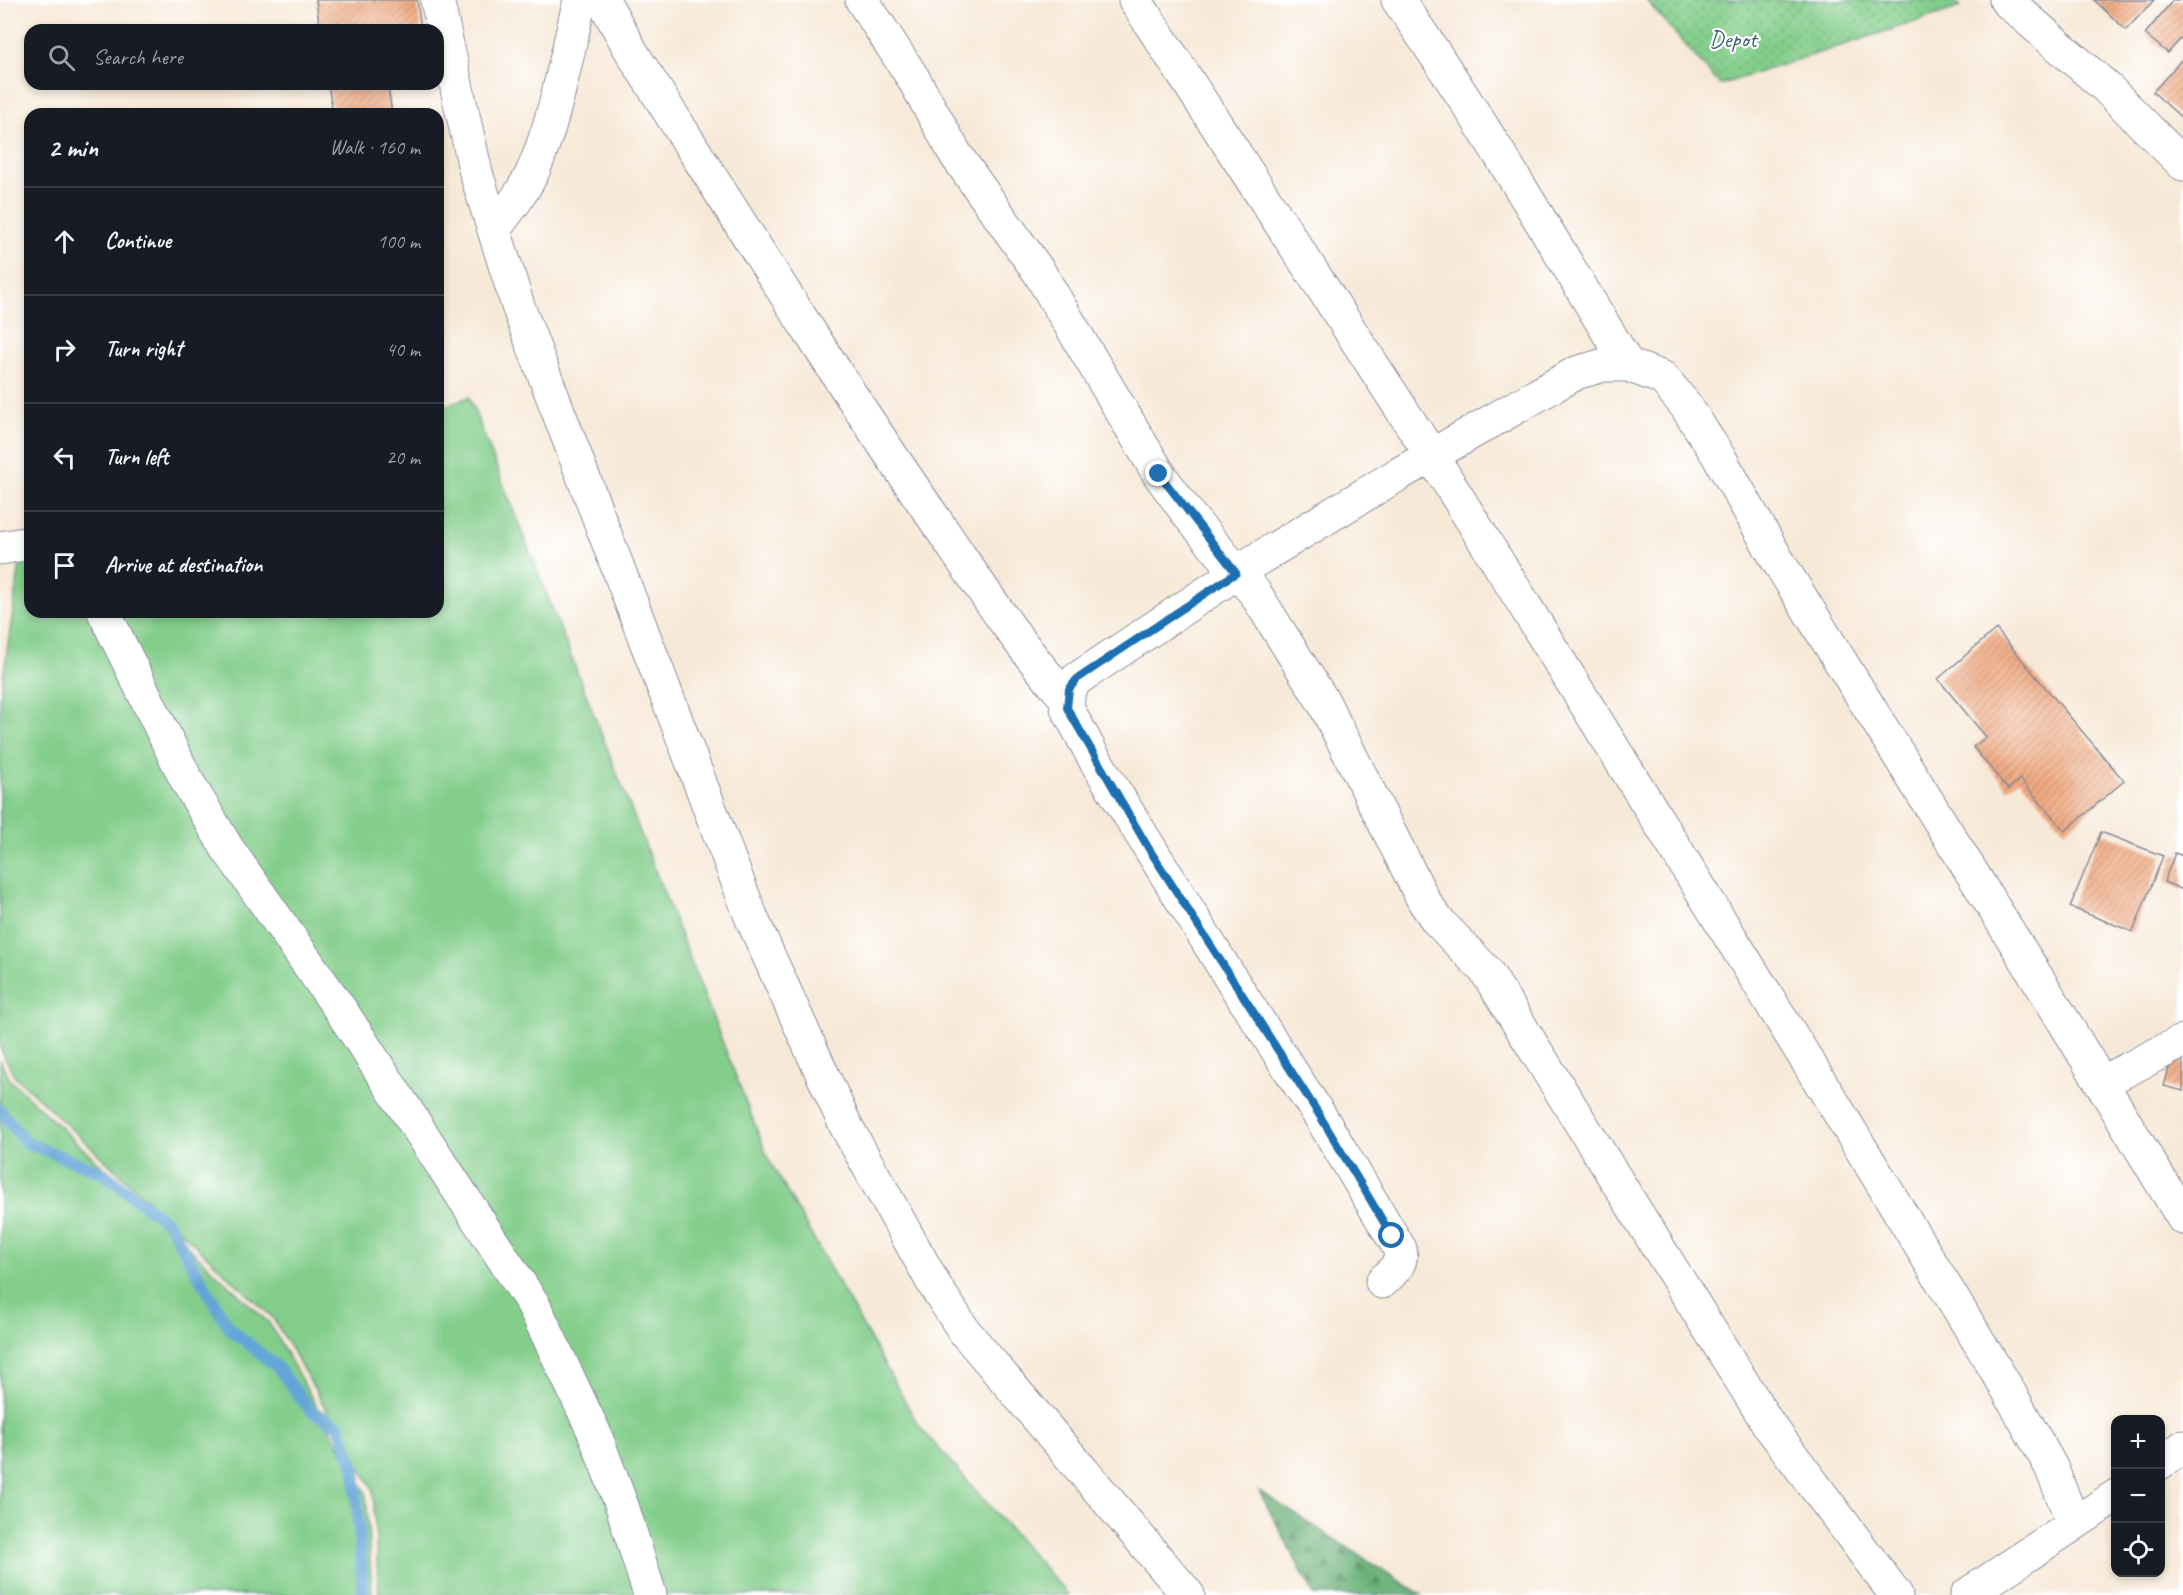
<!DOCTYPE html>
<meta charset="utf-8">
<style>
body{margin:0;font-family:Caveat,sans-serif;background:#20242c;color:#f1f3f6}
.controls{position:absolute;right:18px;bottom:18px;display:grid;overflow:hidden;border-radius:12px;box-shadow:0 3px 9px #0003}
.controls button{width:54px;height:54px;display:grid;place-items:center;padding:0;border:0;border-bottom:2px solid #363941;background:#171b24;color:#f1f3f6;font:30px sans-serif}
.stop{position:absolute;width:18px;height:18px;margin:-14px;border:4px solid #1f6fb2;border-radius:50%;background:#fff}
.stop.end{background:#1f6fb2;border-color:#fff;box-shadow:0 2px 6px #0008}
.list{margin:0;padding:0;list-style:none}
h2{display:flex;justify-content:space-between;align-items:center;height:78px;margin:0;padding:0 24px;font-size:26px}
h2 small{font-size:20px;font-weight:400;color:#9ea1a6}
.list li{display:grid;grid-template-columns:39px 1fr auto;gap:18px;align-items:center;box-sizing:border-box;height:108px;padding:0 24px;border-top:2px solid #363941}
.list b{display:block;font-size:22px;white-space:nowrap}
.list em{font-size:20px;font-style:normal;color:#9ea1a6}
.icon{flex:none;width:33px;height:33px;fill:none;stroke:currentColor;stroke-width:2;stroke-linecap:round;stroke-linejoin:round}
.map{position:relative;flex:none;width:2183px;height:1595px;overflow:hidden}
.search{position:absolute;background:#171b24;box-shadow:0 3px 9px #0003;left:24px;top:24px;width:420px;height:66px;display:flex;align-items:center;gap:15px;box-sizing:border-box;padding:0 21px;border-radius:18px;color:#9ea1a6;font-size:22px}
.panel{position:absolute;background:#171b24;box-shadow:0 3px 9px #0003;left:24px;top:108px;width:420px;height:510px;border-radius:18px}
.map>svg:first-child{display:block}
.green{fill:#83ce8b;stroke:#4f7e74;stroke-width:1.5}
.forest{fill:url(#forest-firs);stroke:#42706a;stroke-width:1.5}
.park{fill:url(#park-dots);stroke:#4f7e74;stroke-width:1.5}
.lines{fill:none;stroke-linecap:round;stroke-linejoin:round}
.stream{stroke:#64a5d7;stroke-width:12}
.building{fill:url(#building-hatch)}
.street-casing{stroke:#898c9a;stroke-width:35}
.street{stroke:#fff;stroke-width:33}
.route{stroke:#1f6fb2;stroke-width:8}
.labels{text-anchor:middle;stroke-width:4.5;stroke-linejoin:round;paint-order:stroke}
.park-label{font-size:24px;fill:#3a5f6c;stroke:#fff}
</style>
<div class="map">
<svg width="2183" height="1595" viewBox="0 0 2183 1595">
<defs>
<pattern id="forest-firs" width="22" height="20" patternUnits="userSpaceOnUse" patternTransform="scale(1.5)"><rect width="22" height="20" fill="#6ab177"/><path d="M5 1l3.5 6h-7zM16 11l3.5 6h-7z" fill="#569065"/></pattern>
<pattern id="park-dots" width="8" height="8" patternUnits="userSpaceOnUse" patternTransform="scale(1.5)"><rect width="8" height="8" fill="#83ce8b"/><path d="M2 2h.1M6 6h.1" fill="none" stroke="#6aa875" stroke-width="1.8" stroke-linecap="round"/></pattern>
<pattern id="building-hatch" width="6" height="6" patternUnits="userSpaceOnUse" patternTransform="scale(1.5)"><rect width="6" height="6" fill="#f1aa81"/><path d="M-1 1l2-2M0 6l6-6M5 7l2-2" fill="none" stroke="#c28b6d"/></pattern>
</defs>
<rect width="100%" height="100%" fill="#fff"/>
<filter id="ink" filterUnits="userSpaceOnUse"><feTurbulence type="fractalNoise" baseFrequency=".0167" numOctaves="2"/><feDisplacementMap in="SourceGraphic" scale="12" xChannelSelector="R" yChannelSelector="G"/><feConvolveMatrix kernelMatrix="1 2 1 2 8 2 1 2 1" color-interpolation-filters="sRGB"/></filter>
<filter id="wash" filterUnits="userSpaceOnUse"><feTurbulence type="fractalNoise" baseFrequency=".008" numOctaves="4" result="noise"/><feDisplacementMap in="SourceGraphic" scale="24" xChannelSelector="R" yChannelSelector="G"/><feGaussianBlur stdDeviation="1.35" result="paint"/><feColorMatrix in="noise" values="0 0 0 0 0 0 0 0 0 0 0 0 0 0 0 0 0 1.4 0 .05"/><feComposite in="paint" operator="in"/></filter>
<g filter="url(#wash)">
<rect width="100%" height="100%" fill="#f7e9d7"/>
<path class="green" d="M469,397L768,1158L919,1426L1068,1595H379L373,1489L273,1318L14,1075L0,1048V698L21,557L30,553V612H438V408Z
M0,1060L10,1080L269,1323L366,1493L372,1595H0Z"/>
<path class="forest" d="M1259,1491L1422,1595H1314Z"/>
<path class="park" d="M1646,0H1953L1961,7L1720,85Z"/>
<g class="lines">
<path class="stream" d="M0,1110L25,1142L103,1173L169,1224L229,1328L278,1368L311,1411L339,1426L355,1469L363,1595"/>
</g>
<g id="blocks">
<path class="building" d="M316,0H417L421,30H320Z
M2094,0H2154L2126,30Z
M2173,0H2183V36L2168,53L2145,34Z
M2183,58V119L2153,92Z
M328,84H399V85L388,87L392,114H333Z
M1996,629L2124,781L2065,831L2020,779L2008,789L1973,747L1986,737L1938,679Z
M2101,832L2163,856L2133,932L2070,907Z
M2175,853L2183,856V890L2164,882Z
M2175,1047L2183,1049V1091L2164,1086Z"/>
</g>
</g>
<g filter="url(#ink)">
<use href="#blocks" fill-opacity="0" stroke="#898c9a" stroke-width="1.5"/>
<g class="lines">
<g class="street-casing">
<path id="street" d="M437,0L476,173L518,306L752,919L845,1124L935,1286L965,1332L1188,1595
M603,0L634,56C731,208 825,360 927,508C972,573 1013,639 1066,698
M862,0L913,78L956,155L1039,272L1159,474L1191,518L1255,593L1324,703L1424,901L1437,920L1486,971L1769,1425L1896,1595
M1135,0L1432,456L1832,1101L2004,1383L2051,1467L2073,1522
M1398,0C1481,118 1553,242 1628,365
M2006,0L2107,88L2183,164
M494,229C509,210 523,192 533,171C556,117 566,57 580,0
M0,548L30,543
M104,612L187,781L227,848L342,1012L533,1304L594,1432L622,1506L650,1595
M2101,1083L2183,1041
M1382,1282C1392,1272 1403,1265 1400,1249L1320,1116L1231,979L1094,758L1067,708L1069,689L1077,679L1253,562L1399,474L1576,373L1604,365H1628L1663,378L1686,406L1719,457L1778,561L2051,1000L2183,1218
M2160,1463L2183,1447
M1967,1595L2116,1496"/>
</g>
<use href="#street" class="street"/>
</g>
</g>
<g class="lines" filter="url(#ink)">
<path class="route" d="M1159,474L1236,573L1077,679L1069,689L1067,708L1149,849L1320,1116L1392,1236"/>
</g>
<g class="labels">
<g class="park-label">
<text x="1733" y="47">Depot</text>
</g>
</g>
</svg>
<div class="controls">
<button>+</button>
<button>−</button>
<button><svg class="icon" aria-label="locate" viewBox="0 0 24 24"><circle cx="12" cy="12" r="6"/><path d="M12 2v4M12 18v4M2 12h4M18 12h4"/></svg></button>
</div>
<div class="stop" style="left:1392px;top:1236px"></div>
<div class="stop end" style="left:1159px;top:474px"></div>
<div class="search"><svg class="icon" aria-label="search" viewBox="0 0 24 24"><circle cx="10" cy="10" r="6"/><path d="M15 15l6 6"/></svg>Search here</div>
<section class="panel">
<h2>2 min<small>Walk · 160 m</small></h2>
<ul class="list">
<li><svg class="icon" aria-label="ahead" viewBox="0 0 24 24"><path d="M12 20V5M6 11l6-6 6 6"/></svg><div><b>Continue</b></div><em>100 m</em></li>
<li><svg class="icon" aria-label="right" viewBox="0 0 24 24"><path d="M7 20v-9h11M14 6l5 5-5 5"/></svg><div><b>Turn right</b></div><em>40 m</em></li>
<li><svg class="icon" aria-label="left" viewBox="0 0 24 24"><path d="M17 20v-9H6M10 6l-5 5 5 5"/></svg><div><b>Turn left</b></div><em>20 m</em></li>
<li><svg class="icon" aria-label="arrive" viewBox="0 0 24 24"><path d="M6 21V4h12l-3 4 3 4H6"/></svg><div><b>Arrive at destination</b></div></li>
</ul>
</section>
</div>
